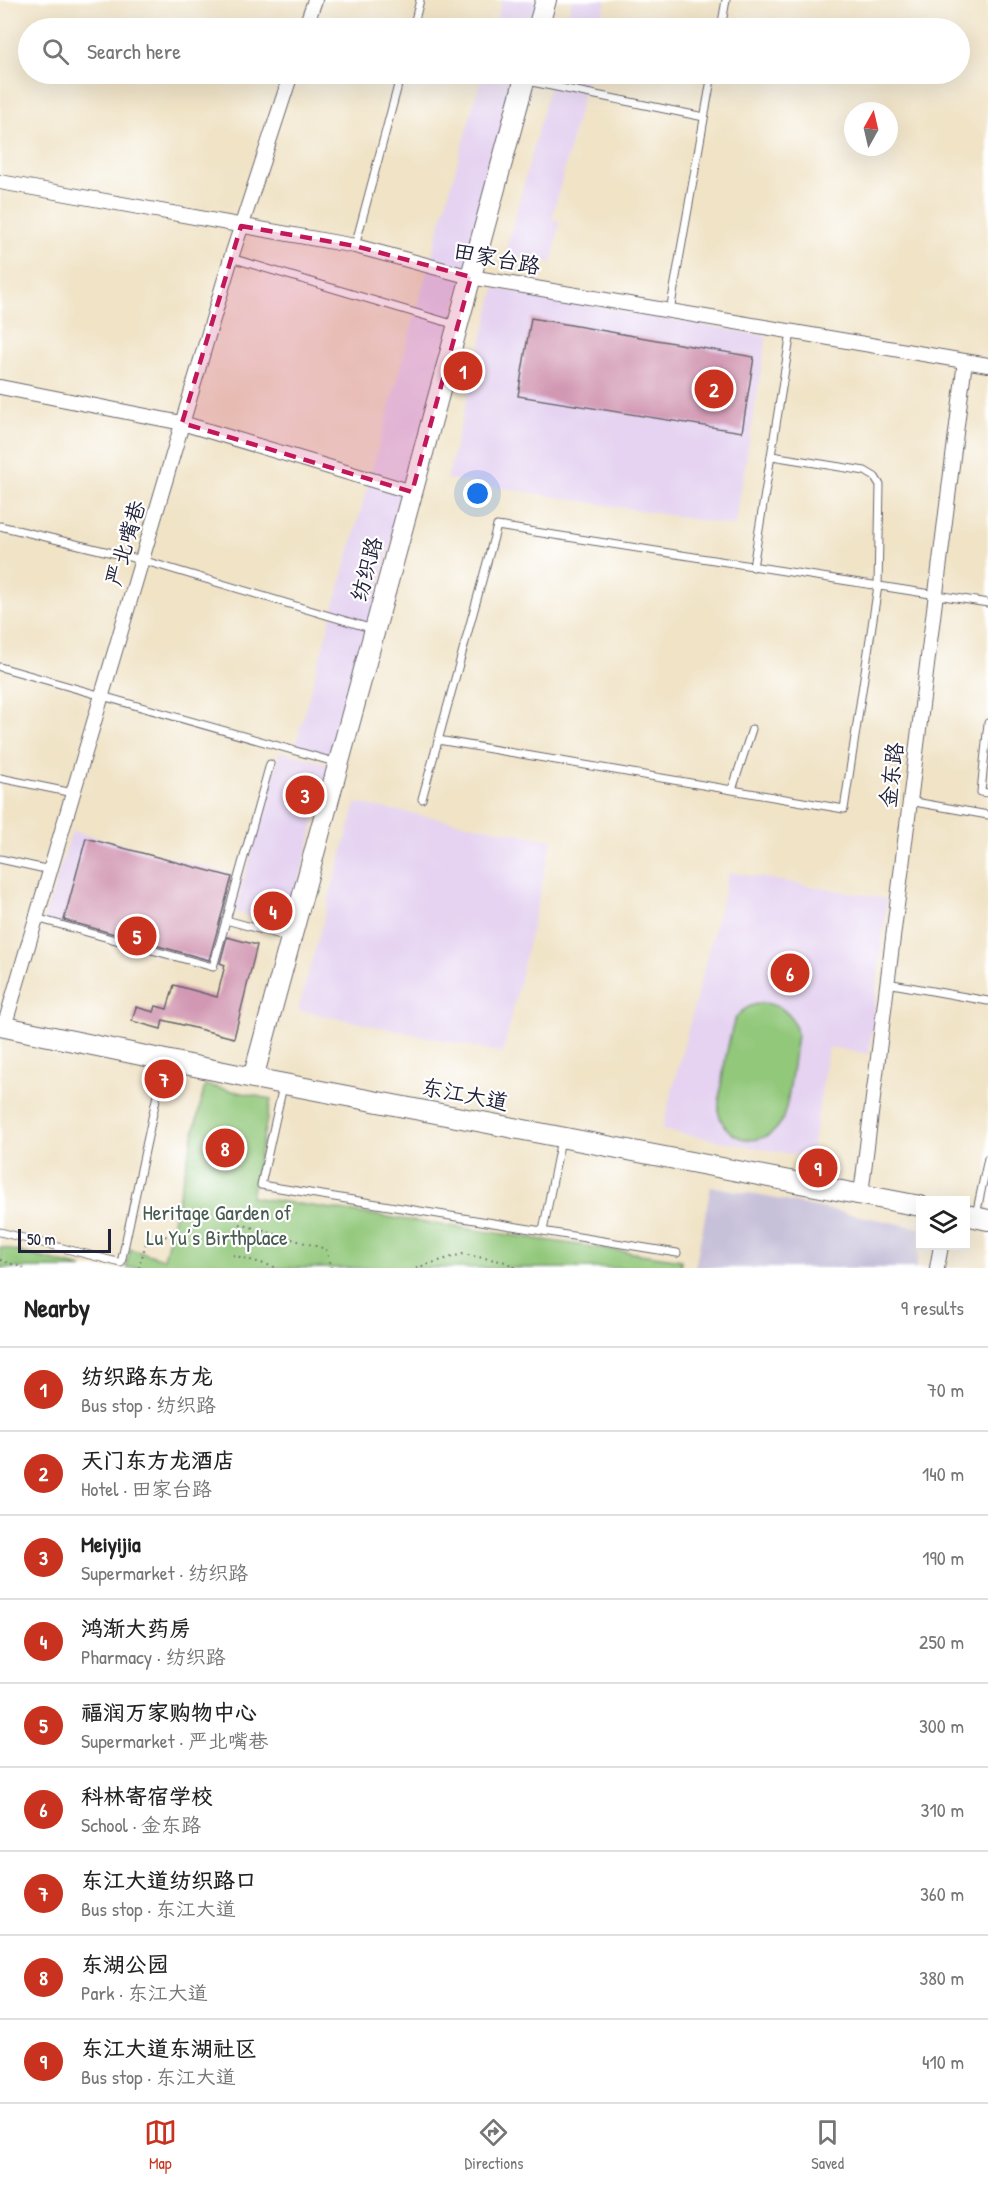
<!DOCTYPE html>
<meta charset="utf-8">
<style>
body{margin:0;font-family:"Patrick Hand","LXGW WenKai TC",sans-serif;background:#f6f6f6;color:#222}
.controls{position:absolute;right:18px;bottom:18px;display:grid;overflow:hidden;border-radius:0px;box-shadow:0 6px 24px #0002}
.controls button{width:54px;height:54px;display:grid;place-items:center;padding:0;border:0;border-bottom:2px solid #e0e0e0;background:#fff;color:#222;font:30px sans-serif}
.compass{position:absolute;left:844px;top:102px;width:54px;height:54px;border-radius:50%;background:#fff;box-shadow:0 6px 24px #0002;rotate:8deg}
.scale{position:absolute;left:18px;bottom:15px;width:93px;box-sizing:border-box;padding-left:6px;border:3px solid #22223b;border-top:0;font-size:16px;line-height:21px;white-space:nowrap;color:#22223b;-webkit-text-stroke:4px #fff;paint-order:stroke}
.you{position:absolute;left:478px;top:494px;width:21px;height:21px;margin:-15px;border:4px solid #fff;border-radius:50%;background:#1a73e8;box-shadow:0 0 0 9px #1a73e833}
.badge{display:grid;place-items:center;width:39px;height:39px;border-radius:50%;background:#c8321e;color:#fff;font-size:20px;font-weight:700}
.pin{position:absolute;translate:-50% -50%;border:3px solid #fff;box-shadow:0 2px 6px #0006}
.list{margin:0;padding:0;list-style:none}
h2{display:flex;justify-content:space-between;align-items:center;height:78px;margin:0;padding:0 24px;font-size:26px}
h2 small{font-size:20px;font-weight:400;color:#767676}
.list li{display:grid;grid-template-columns:39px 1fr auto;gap:18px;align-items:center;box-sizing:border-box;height:84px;padding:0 24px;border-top:2px solid #e0e0e0}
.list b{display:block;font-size:22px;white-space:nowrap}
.list p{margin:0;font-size:20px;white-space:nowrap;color:#767676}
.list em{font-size:20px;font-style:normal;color:#767676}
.icon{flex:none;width:33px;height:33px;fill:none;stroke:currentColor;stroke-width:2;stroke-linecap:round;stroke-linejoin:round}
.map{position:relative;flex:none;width:988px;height:1268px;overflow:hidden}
.search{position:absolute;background:#fff;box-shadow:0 6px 24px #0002;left:18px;right:18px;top:18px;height:66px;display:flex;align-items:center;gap:15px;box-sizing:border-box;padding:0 21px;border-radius:33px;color:#767676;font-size:22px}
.sheet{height:834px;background:#fff}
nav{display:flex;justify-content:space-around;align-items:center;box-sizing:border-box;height:84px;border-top:2px solid #e0e0e0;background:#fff;font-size:16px;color:#767676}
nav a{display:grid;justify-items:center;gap:3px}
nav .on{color:#c8321e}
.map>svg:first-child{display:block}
.built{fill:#e5d3f1}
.industrial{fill:#c7c0d9}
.green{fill:#92c87a;stroke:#5a755a;stroke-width:1.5}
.building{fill:#d298b3}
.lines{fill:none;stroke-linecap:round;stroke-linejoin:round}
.lane-casing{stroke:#6a666c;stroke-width:9}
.street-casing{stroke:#6a666c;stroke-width:16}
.secondary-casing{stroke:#6a666c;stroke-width:22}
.path{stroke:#6a666c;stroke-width:2;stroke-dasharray:1.5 4.5;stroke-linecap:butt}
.lane{stroke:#fff;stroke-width:7}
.street{stroke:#fff;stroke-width:14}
.secondary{stroke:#fff;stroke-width:20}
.marked{fill:#c2185b;fill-opacity:0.2;stroke:#c2185b;stroke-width:4.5;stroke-dasharray:12 8;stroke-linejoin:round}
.labels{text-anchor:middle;stroke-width:4.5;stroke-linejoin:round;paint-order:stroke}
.street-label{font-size:22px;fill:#22223b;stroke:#fff}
.park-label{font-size:22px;fill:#495c51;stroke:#fff}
</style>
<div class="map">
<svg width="988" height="1268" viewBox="0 0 988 1268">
<rect width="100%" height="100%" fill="#fff"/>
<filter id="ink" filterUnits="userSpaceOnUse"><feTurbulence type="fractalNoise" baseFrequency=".0167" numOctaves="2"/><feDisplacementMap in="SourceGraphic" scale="12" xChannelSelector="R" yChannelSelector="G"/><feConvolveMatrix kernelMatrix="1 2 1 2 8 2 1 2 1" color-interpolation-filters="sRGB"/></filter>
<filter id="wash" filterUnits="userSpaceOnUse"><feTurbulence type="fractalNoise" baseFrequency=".008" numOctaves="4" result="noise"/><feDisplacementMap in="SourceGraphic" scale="24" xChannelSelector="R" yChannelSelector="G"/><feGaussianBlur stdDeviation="1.35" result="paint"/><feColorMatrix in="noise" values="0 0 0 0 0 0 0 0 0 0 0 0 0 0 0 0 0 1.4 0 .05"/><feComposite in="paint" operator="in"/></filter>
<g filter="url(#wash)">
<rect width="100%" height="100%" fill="#f0e3c6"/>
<path class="built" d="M502,0H539L531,28H495Z
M572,0H606L599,28H565Z
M482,74H519L333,758L295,747Z
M553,74H588L552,219L560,221L552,263L505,254Z
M495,288L767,336L735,526L447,479Z
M280,751L330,765L287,927L235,912Z
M356,803L552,840L503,1053L298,1010Z
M72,831L243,877L217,971L43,923Z
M729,872L887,899L869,1054L828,1047L811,1158L662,1130Z"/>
<path class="industrial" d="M711,1186L920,1228V1245L916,1268H695Z"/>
<path class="green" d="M761,1003C781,1004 795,1015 797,1035C794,1054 789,1110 780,1124C772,1136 758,1142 744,1139C732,1136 722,1126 719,1114C717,1102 730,1025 737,1016C743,1008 752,1005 761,1003Z
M205,1085L271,1099L251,1197L681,1260V1268H126L130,1249L164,1259Z
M0,1247L82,1268H0Z"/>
<g id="blocks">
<path class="building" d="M531,318L754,357L742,432L518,396Z
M86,838L232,877L209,960L64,920Z
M227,937L257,945L234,1038L163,1020L161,1029L132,1021L136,1007L154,1012L156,1006L167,1009L174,985L217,997L225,965L220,963Z"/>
</g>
</g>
<g filter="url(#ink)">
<use href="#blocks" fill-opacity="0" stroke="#6a666c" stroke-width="1.5"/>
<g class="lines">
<g class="lane-casing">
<path id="lane" d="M413,28L420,0
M721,28L726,0
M527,81L704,117
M355,246L401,74
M231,258L456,325
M670,311L712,74
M0,526L142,560L373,629
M753,567L791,332
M0,667L338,763
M988,723L981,792L988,793
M438,740L844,809L878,586L880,485L875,477L865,471L772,456
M0,778L73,793
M732,790L752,729
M422,799L497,526L988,603
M909,801L988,815
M0,859L50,870
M36,918L213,967L270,764
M226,920L288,937
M887,983L988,1001
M283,1086L261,1185L677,1253
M976,1215L988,1158
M543,1231L561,1139
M0,1232L121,1263L164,1062"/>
</g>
<g class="street-casing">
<path id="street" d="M305,28L315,0
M0,182L355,246L471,277L988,365
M0,387L182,423L412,492
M4,1027L231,258L291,74
M861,1194L965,361
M937,1268L941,1246"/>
</g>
<g class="secondary-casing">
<path id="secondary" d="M538,28L546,0
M0,1026L253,1078L920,1206
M253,1078L526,74
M966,1215L988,1220"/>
</g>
<path class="path" d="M240,1224L326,1249L331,1268
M233,1255L278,1268
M0,1260L24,1268
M139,1268L149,1232L172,1238
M416,1268L462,1254L506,1262L516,1268"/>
<use href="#lane" class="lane"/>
<use href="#street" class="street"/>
<use href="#secondary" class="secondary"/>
</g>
</g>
<path class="marked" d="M241,226L355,246L471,277L412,492L182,423Z"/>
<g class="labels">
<g class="street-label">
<text transform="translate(497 258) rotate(11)" y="8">田家台路</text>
<text transform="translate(125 543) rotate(-73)" y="8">严北嘴巷</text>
<text transform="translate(366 569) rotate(-75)" y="8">纺织路</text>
<text transform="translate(891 775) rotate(-83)" y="8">金东路</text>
<text transform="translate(465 1094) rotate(11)" y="8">东江大道</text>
</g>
<g class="park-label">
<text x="217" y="1220">Heritage Garden of<tspan x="217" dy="25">Lu Yu’s Birthplace</tspan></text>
</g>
</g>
</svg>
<div class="controls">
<button><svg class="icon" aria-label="layers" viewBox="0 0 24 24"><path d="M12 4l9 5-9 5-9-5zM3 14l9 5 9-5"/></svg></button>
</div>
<svg class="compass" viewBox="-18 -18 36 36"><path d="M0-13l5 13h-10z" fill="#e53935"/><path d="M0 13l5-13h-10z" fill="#767676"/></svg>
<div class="scale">50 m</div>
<div class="you"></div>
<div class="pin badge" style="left:463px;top:371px">1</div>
<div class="pin badge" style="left:714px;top:389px">2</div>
<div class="pin badge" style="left:305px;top:795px">3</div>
<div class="pin badge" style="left:273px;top:911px">4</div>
<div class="pin badge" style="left:137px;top:936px">5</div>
<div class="pin badge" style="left:790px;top:973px">6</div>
<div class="pin badge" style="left:164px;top:1079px">7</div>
<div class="pin badge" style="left:225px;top:1148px">8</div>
<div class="pin badge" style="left:818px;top:1168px">9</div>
<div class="search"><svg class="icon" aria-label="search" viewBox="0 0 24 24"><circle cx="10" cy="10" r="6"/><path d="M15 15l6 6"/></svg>Search here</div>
</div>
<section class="sheet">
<h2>Nearby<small>9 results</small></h2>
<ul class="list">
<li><span class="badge">1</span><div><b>纺织路东方龙</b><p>Bus stop · 纺织路</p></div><em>70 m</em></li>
<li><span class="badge">2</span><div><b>天门东方龙酒店</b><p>Hotel · 田家台路</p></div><em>140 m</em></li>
<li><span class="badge">3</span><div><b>Meiyijia</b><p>Supermarket · 纺织路</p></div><em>190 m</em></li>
<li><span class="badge">4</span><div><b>鸿渐大药房</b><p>Pharmacy · 纺织路</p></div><em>250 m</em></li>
<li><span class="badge">5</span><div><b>福润万家购物中心</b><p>Supermarket · 严北嘴巷</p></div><em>300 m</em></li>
<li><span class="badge">6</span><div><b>科林寄宿学校</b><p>School · 金东路</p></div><em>310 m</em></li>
<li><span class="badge">7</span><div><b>东江大道纺织路口</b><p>Bus stop · 东江大道</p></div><em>360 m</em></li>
<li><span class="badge">8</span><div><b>东湖公园</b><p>Park · 东江大道</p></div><em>380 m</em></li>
<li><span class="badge">9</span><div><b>东江大道东湖社区</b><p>Bus stop · 东江大道</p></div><em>410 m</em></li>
</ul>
</section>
<nav>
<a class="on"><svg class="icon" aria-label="map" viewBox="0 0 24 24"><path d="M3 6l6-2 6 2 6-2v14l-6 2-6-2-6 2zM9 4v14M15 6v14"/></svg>Map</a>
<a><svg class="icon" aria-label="directions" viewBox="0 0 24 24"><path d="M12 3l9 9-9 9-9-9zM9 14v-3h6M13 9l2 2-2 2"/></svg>Directions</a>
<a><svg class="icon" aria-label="saved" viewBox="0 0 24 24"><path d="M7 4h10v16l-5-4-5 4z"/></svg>Saved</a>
</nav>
